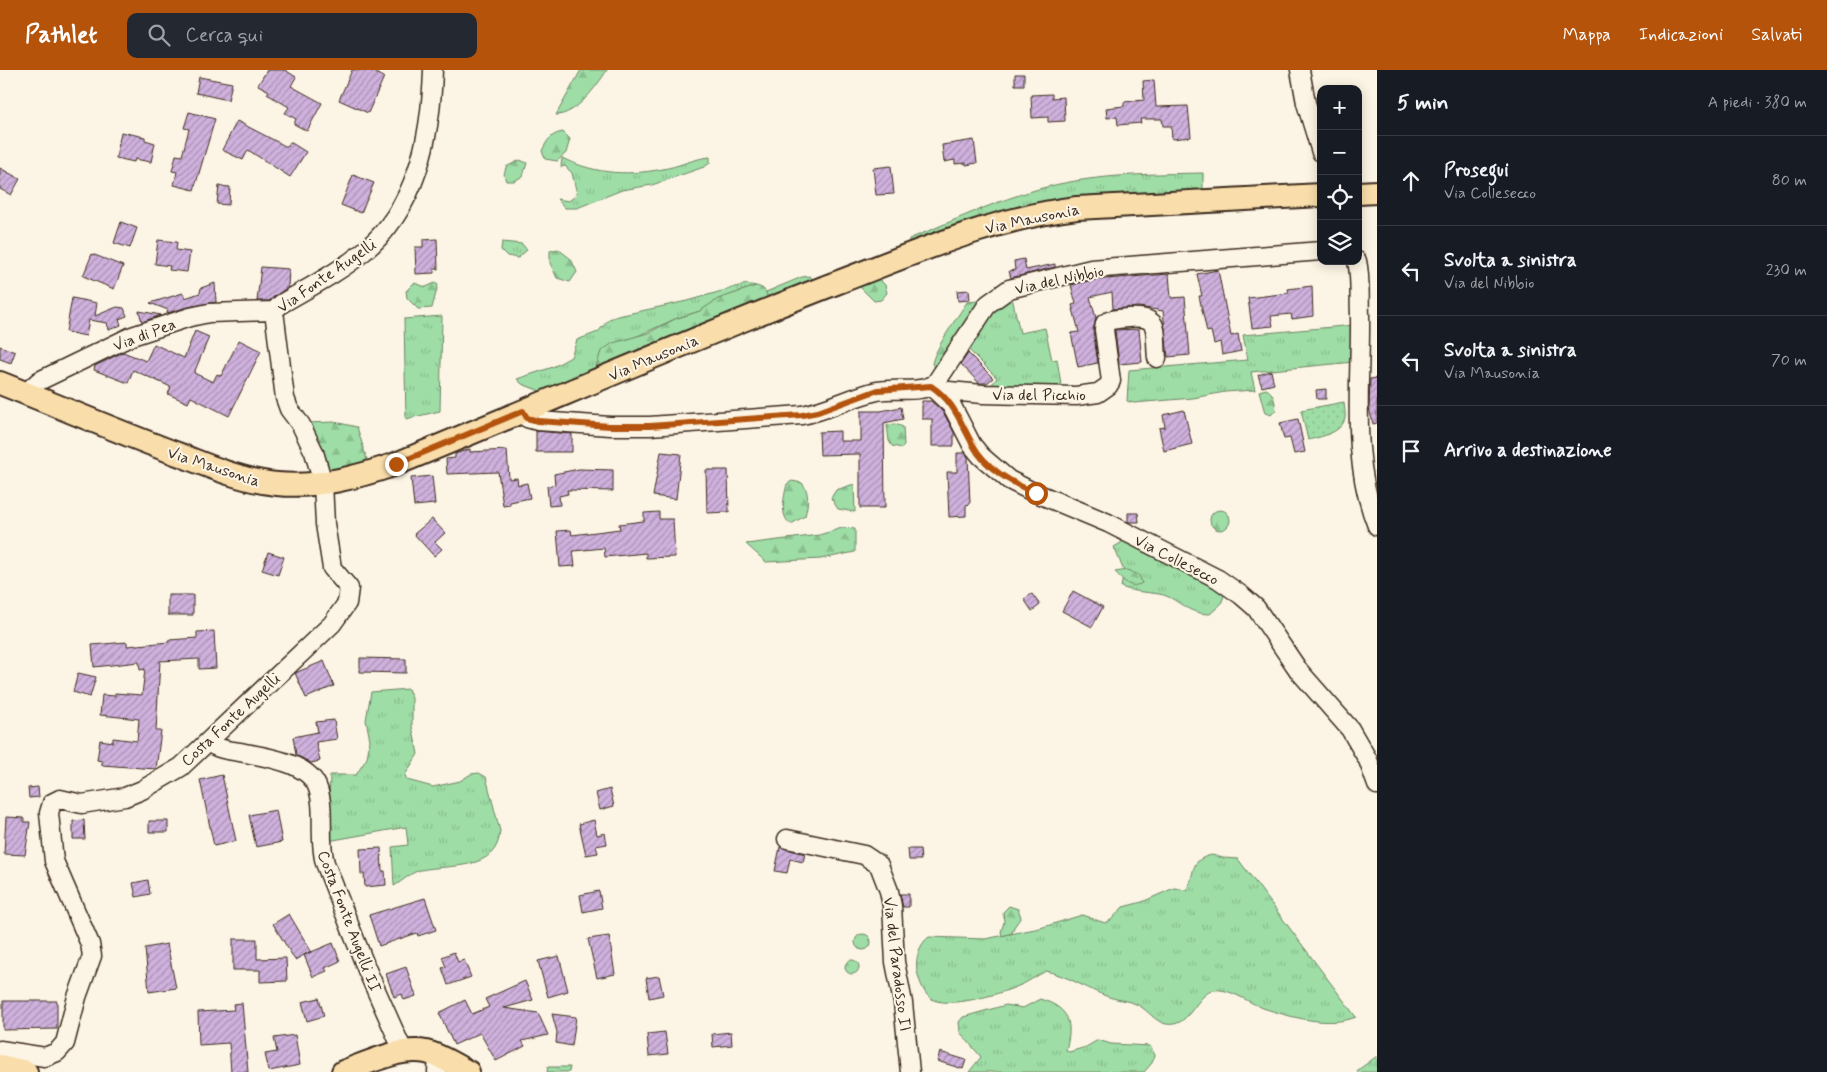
<!DOCTYPE html>
<html lang="it">
<meta charset="utf-8">
<style>
body{margin:0;font-family:Mynerve,sans-serif;background:#242831;color:#f1f3f6}
.controls{position:absolute;right:15px;top:15px;display:grid;overflow:hidden;border-radius:10px;box-shadow:0 2px 12px #0003}
.controls button{width:45px;height:45px;display:grid;place-items:center;padding:0;border:0;border-bottom:1px solid #363941;background:#171b24;color:#f1f3f6;font:25px sans-serif}
.stop{position:absolute;width:15px;height:15px;margin:-11px;border:4px solid #b45309;border-radius:50%;background:#fff}
.stop.end{background:#b45309;border-color:#fff;box-shadow:0 1px 5px #0008}
.list{margin:0;padding:0;list-style:none}
h2{display:flex;justify-content:space-between;align-items:center;height:65px;margin:0;padding:0 20px;font-size:21px}
h2 small{font-size:16px;font-weight:400;color:#9ea1a6}
.list li{display:grid;grid-template-columns:32px 1fr auto;gap:15px;align-items:center;box-sizing:border-box;height:90px;padding:0 20px;border-top:1px solid #363941}
.list b{display:block;font-size:19px;white-space:nowrap}
.list p{margin:0;font-size:16px;white-space:nowrap;color:#9ea1a6}
.list em{font-size:16px;font-style:normal;color:#9ea1a6}
.icon{flex:none;width:28px;height:28px;fill:none;stroke:currentColor;stroke-width:2;stroke-linecap:round;stroke-linejoin:round}
.map{position:relative;flex:none;width:1377px;height:1002px;overflow:hidden}
header{display:flex;align-items:center;gap:30px;box-sizing:border-box;height:70px;padding:0 25px;background:#b45309;color:#fff}
header strong{font-size:24px}
nav{display:flex;gap:28px;margin-inline-start:auto;font-size:18px}
.search{width:350px;height:45px;background:#242831;display:flex;align-items:center;gap:12px;box-sizing:border-box;padding:0 18px;border-radius:10px;color:#9ea1a6;font-size:19px}
main{display:flex}
aside{flex:1;background:#171b24}
.map>svg:first-child{display:block}
.grass{fill:url(#grass-tufts);stroke:#6c8462}
.forest{fill:url(#forest-firs);stroke:#6c8462}
.park{fill:url(#park-dots);stroke:#6c8462}
.building{fill:url(#building-hatch);stroke:#3b2a1e}
.lines{fill:none;stroke-linecap:round;stroke-linejoin:round}
.minor-casing{stroke:#3b2a1e;stroke-width:21}
.major-casing{stroke:#3b2a1e;stroke-width:26}
.minor{stroke:#fcf5e5;stroke-width:18}
.major{stroke:#f9deab;stroke-width:22}
.route{stroke:#b45309;stroke-width:6}
.labels{text-anchor:middle;stroke-width:4;stroke-linejoin:round;paint-order:stroke}
.street-label{font-size:16px;fill:#3b2a1e;stroke:#fcf5e5}
</style>
<header>
<strong>Pathlet</strong>
<div class="search"><svg class="icon" aria-label="search" viewBox="0 0 24 24"><circle cx="10" cy="10" r="6"/><path d="M15 15l6 6"/></svg>Cerca qui</div>
<nav><a>Mappa</a><a>Indicazioni</a><a>Salvati</a></nav>
</header>
<main>
<div class="map">
<svg width="1377" height="1002" viewBox="0 0 1377 1002">
<defs>
<pattern id="grass-tufts" width="24" height="20" patternUnits="userSpaceOnUse" patternTransform="scale(1.25)"><rect width="24" height="20" fill="#9edda6"/><path d="M3 7l-1-3M5 7V3M7 7l1-3M15 17l-1-3M17 17v-4M19 17l1-3" fill="none" stroke="#89be8e"/></pattern>
<pattern id="forest-firs" width="22" height="20" patternUnits="userSpaceOnUse" patternTransform="scale(1.25)"><rect width="22" height="20" fill="#9edda6"/><path d="M5 1l3.5 6h-7zM16 11l3.5 6h-7z" fill="#89be8e"/></pattern>
<pattern id="park-dots" width="8" height="8" patternUnits="userSpaceOnUse" patternTransform="scale(1.25)"><rect width="8" height="8" fill="#9edda6"/><path d="M2 2h.1M6 6h.1" fill="none" stroke="#89be8e" stroke-width="1.8" stroke-linecap="round"/></pattern>
<pattern id="building-hatch" width="6" height="6" patternUnits="userSpaceOnUse" patternTransform="scale(1.25)"><rect width="6" height="6" fill="#cfb1dd"/><path d="M-1 1l2-2M0 6l6-6M5 7l2-2" fill="none" stroke="#a990b3"/></pattern>
</defs>
<rect width="100%" height="100%" fill="#fcf5e5"/>
<filter id="ink" filterUnits="userSpaceOnUse"><feTurbulence type="fractalNoise" baseFrequency=".02" numOctaves="2"/><feDisplacementMap in="SourceGraphic" scale="10" xChannelSelector="R" yChannelSelector="G"/><feConvolveMatrix kernelMatrix="1 2 1 2 8 2 1 2 1" color-interpolation-filters="sRGB"/></filter>
<g filter="url(#ink)">
<path class="grass" d="M710,87V93L704,97L652,115L622,120L577,138H565L557,129L569,131L577,124L572,103L565,96L561,97L562,88C598,105 630,106 668,98C682,95 696,88 710,87Z
M1203,103V121L908,176L909,169C958,149 1007,125 1059,114C1107,104 1155,104 1203,103Z
M502,172L522,174L527,180L518,188L507,186L501,180Z
M810,206L815,213L768,232L766,222L802,207Z
M746,214L756,216L718,230L700,241L675,249L633,268L594,303L545,323L522,314L517,309L553,297L571,287L577,270L598,262L609,249L618,246L687,231Z
M1011,223L1020,263L1045,258L1052,290L1057,289L1062,321L988,319L997,308L964,275L980,250Z
M442,246L440,341L406,349L404,249Z
M1355,255L1354,292L1251,302L1255,320L1225,322L1193,328L1134,333L1127,331L1129,300L1248,290L1243,265Z
M1123,468L1194,504L1225,523L1221,534L1210,544C1185,544 1178,527 1159,524C1146,522 1134,522 1121,517L1124,501L1114,477L1121,473Z
M408,619L412,628V656L418,684L405,705L407,710L433,717L460,711L471,704L479,703L486,707L500,761C498,802 449,794 421,800C411,802 403,811 394,816L392,777L408,775L406,757L328,771L330,705H356L367,688L370,670L366,650L371,622Z
M1212,785L1223,788L1238,789L1356,947C1329,958 1290,947 1263,938C1250,933 1235,922 1221,920C1196,916 1193,959 1166,954C1154,951 1149,941 1138,935C1128,930 1116,930 1106,926C1085,918 1068,906 1046,901C1036,906 1027,913 1016,917C999,924 946,940 930,928C923,922 919,910 917,901C915,889 919,874 929,867L985,869L1040,858L1082,845L1105,853L1111,850L1123,837L1142,832L1174,818L1186,820C1197,804 1187,790 1212,785Z
M1040,929C1070,938 1073,953 1066,980L1069,982L1086,977L1098,970L1111,974L1150,976L1155,985L1152,993L1144,1002H969L981,987L960,962L959,952L963,947L1006,935L1023,938Z
M1377,986V1002H1357L1358,1000Z"/>
<path class="forest" d="M581,0H607C597,16 576,45 556,45Z
M563,62L570,69L566,83L557,91L545,89L542,81C547,70 551,64 563,62Z
M520,90L527,93L523,106L514,111H506L504,105L506,97Z
M558,179L571,189L577,202L570,212L557,208L550,193V181Z
M878,208L885,215L887,223L881,230L874,231L858,215Z
M414,213L426,217L435,213L438,215L432,238L418,239L407,228L406,221Z
M756,216C766,218 767,223 768,232L594,303L601,281L613,273L648,263L675,249L700,241L718,229Z
M979,231V236L937,300L932,294C934,280 958,246 967,232Z
M1266,319C1274,322 1275,333 1276,340L1271,345L1265,343L1259,321Z
M335,352L357,357L368,393L324,402L306,353Z
M895,354L903,357L904,375L902,378L892,376L889,371L887,355Z
M792,411L802,413C810,422 808,434 805,446L791,454C779,447 784,426 787,414Z
M854,414L855,442L838,439L831,428L836,420Z
M1210 450a10 10 0 1 1 20 0a10 10 0 1 1-20 0Z
M842,458L855,459V482L821,489L766,492L746,474L819,465Z
M1127,500L1139,505L1142,513C1129,520 1124,510 1115,502Z
M1009,836L1018,839L1021,847L1014,857L1012,863L1002,866L1001,862L1004,852L1003,842Z
M855 872a8 8 0 1 1 16 0a8 8 0 1 1-16 0Z
M845 897a7 7 0 1 1 14 0a7 7 0 1 1-14 0Z"/>
<path class="park" d="M1344,332C1344,337 1346,344 1345,348C1342,363 1320,367 1308,370L1301,340Z
M548,997H570L569,1002H547Z"/>
<path class="building" d="M267,0H285L296,7L291,16L322,33L307,61L294,54L296,49L285,43L289,37L267,24L269,21L258,15Z
M352,0H369L384,7L368,43L339,30Z
M1015,4H1024V15H1015Z
M199,7L232,13L228,30L196,23Z
M1154,10L1156,37L1188,36L1191,67L1172,69L1171,56H1163L1162,49H1140L1141,53L1118,55L1117,47L1107,48L1106,38L1124,36V32L1144,30L1143,11Z
M1052,24V28L1064,27L1065,51L1048,52V47L1032,48L1031,25Z
M189,42L215,49L194,120L174,115L177,102L172,101L176,85L182,86L189,59L184,58Z
M237,51L287,77L290,72L306,82L290,107L248,80L243,90L222,80Z
M121,62L145,67V70L155,73L151,92L135,89L134,92L116,88Z
M974,70L977,93L966,95V93L955,94V90L944,92L942,75Z
M891,96L894,124L876,125L873,98Z
M0,98L20,109L11,125L0,119Z
M353,105L374,113L361,143L341,135Z
M219,116L230,117L229,135L217,134Z
M121,152L137,158L130,178L114,173Z
M437,169L438,199H434V203L416,204L415,177H423V170Z
M158,170L177,172L176,180L190,182L187,202L169,200L170,196L155,194Z
M92,184L123,196L114,219L83,206Z
M1024,189L1026,200L1055,194V197L1011,208L1009,201L1015,200L1014,191Z
M261,197L289,199L288,217L269,231H257Z
M1218,200L1231,266L1238,264L1241,281L1222,285L1220,272L1214,274L1211,261L1207,262L1199,226H1202L1197,204Z
M1169,204L1171,228L1185,227L1190,285L1168,287L1163,241L1139,237L1113,239L1112,222L1090,227L1096,248L1093,261L1098,293L1078,297L1071,263L1079,262L1072,235L1076,234L1071,215L1093,210Z
M215,213L216,232L188,237L167,243L168,240L150,233L183,223L185,228L200,223L201,218Z
M1312,216L1313,246L1292,249L1291,244L1271,246L1273,256L1252,258L1248,228L1289,223L1288,219Z
M969,220L970,230L958,231L957,221Z
M72,228L97,233L95,246L117,237L124,238L127,246L119,249L121,255L109,260L107,253L89,250L86,266L66,262Z
M139,241L161,245L142,252Z
M1139,259L1142,292L1119,294L1115,260Z
M195,261L209,267L194,303L213,312L217,304L221,306L239,270L261,281L229,346L191,327L188,333L168,324L171,317L133,300L128,313L94,300L95,296L123,282L146,291L154,274L184,288Z
M0,276L15,282L11,293L0,289Z
M968,283L993,308L987,313H979L961,294Z
M1271,301L1274,314L1262,317L1258,305Z
M1377,308V353L1373,354L1369,338L1370,309Z
M1326,319V329H1317L1316,320Z
M922,331H931L943,342L954,362V376H932V349H922Z
M901,337L903,349L884,353L885,438H860V384L820,385L819,362L840,361V371H861V341H881Z
M1184,340L1192,374L1164,381L1159,358L1165,357L1163,345Z
M1298,349L1305,382L1294,384L1290,368L1284,369L1280,353Z
M536,361L572,364V382H536Z
M470,379V382L507,380L509,409L517,408L518,415L527,413L530,428L510,432V435L503,436L498,402L447,404L446,389L455,388V384Z
M661,382L681,384L676,429L653,426Z
M957,383H965L968,387L970,434L966,435V446L949,447L947,402H957Z
M579,399L613,400V421L567,420L568,424L559,426L560,435L549,436L547,416L555,415L554,404Z
M706,400H728L729,442L707,443Z
M432,406L435,434L414,436L411,408Z
M659,442V449H673L675,487L646,488V483L605,487L604,478L573,481L575,496L560,497L557,461L571,460L572,465L620,459L619,454L644,451V443Z
M1128,443H1138L1139,452H1128Z
M432,449L445,463L435,472L442,479L434,486L414,464Z
M268,482L284,487L278,505L262,500Z
M1073,521L1103,537L1092,557L1062,541Z
M1032,524L1040,535L1032,541L1024,529Z
M168,525H193V545H168Z
M214,561L216,598L199,599V589L160,591L156,661H161L156,699L102,695V691L97,690L100,670L113,672V668L137,671L139,649L100,645L102,625L115,626V623L142,625L145,599L140,600L139,592L94,597L92,575L127,572V576L169,572V570L197,568V562Z
M360,588L406,589V603L360,602Z
M324,591L334,616L306,628L295,603Z
M78,603L96,607L90,627L73,622Z
M334,650L337,669L316,672L320,691L311,693L296,685L293,667L318,662L316,652Z
M222,705L236,771L214,776L200,710Z
M38,717L39,727L29,728L28,718Z
M610,719L614,736L600,740L596,723Z
M276,740L282,772L256,777L249,745Z
M6,747L24,748V752H30L25,785L4,784Z
M84,750L85,769H73V751Z
M594,750L597,765L605,763L607,774L596,776L598,783L586,785L579,754Z
M149,751H168V762H149Z
M780,777L805,784L803,792L790,789L787,803L775,801Z
M381,778L382,801H385L386,815L365,817L364,804H361L360,779Z
M908,779H920L921,790H909Z
M148,810L150,824L136,827L133,813Z
M599,821L602,838L583,842L580,825Z
M900,824H909V837H903Z
M425,828L436,860L418,866L417,863L379,876L369,845Z
M289,844L311,881L295,890L273,854Z
M609,866L615,904L597,908L588,869Z
M233,869H257V889L286,888L287,911L260,912V900H233Z
M333,873L340,891L325,898L327,901L313,907L304,885Z
M167,874L176,918L149,922L145,878Z
M454,882L458,892L464,890L471,907L448,915L442,898L446,897L442,887Z
M559,886L568,921L548,927L538,891Z
M406,897L416,926L404,930L402,924L394,927L386,904Z
M659,906L663,925L649,928L646,908Z
M525,911L533,930L504,938L538,943L548,965L522,971L525,976L496,991L480,963L454,975L439,943L465,930L472,944L489,937L485,929Z
M319,928L324,946L307,951L302,932Z
M3,931H57V959L3,960Z
M242,933L248,1002H231L229,973L199,975L198,942L234,940L233,934Z
M552,944L576,947L572,976L556,973L557,962Z
M665,962L668,984L649,986L647,964Z
M731,962L732,975L713,977L712,964Z
M295,965L300,995L269,1001L265,984L277,982L274,968Z
M940,982L966,990L963,999L937,991Z"/>
<g class="lines">
<g class="minor-casing">
<path id="minor" d="M1300,0L1306,33L1321,82
M1357,191C1361,208 1359,227 1360,245C1361,315 1350,389 1377,456
M931,316L952,336L972,375L981,386L1009,410L1029,420L1108,453L1218,509L1241,525L1256,538L1299,601L1350,659L1368,690L1377,715
M937,320L983,324L1076,326L1098,323L1108,316L1111,311L1104,260L1105,253C1112,248 1120,249 1128,248C1162,245 1154,260 1157,288
M26,323L39,311L132,266L190,247L209,243L274,241
M523,341L527,348L538,351L610,356H650L802,345C828,340 851,327 877,321C895,317 918,324 935,314L988,234L1009,219L1091,199L1321,181
M209,672C219,681 232,680 245,683C267,687 307,693 317,716C326,737 318,769 325,793L367,900L404,983
M787,769L864,785L879,795L889,821L892,836L895,892L903,933L910,1002
M0,980L45,987L57,982L65,973L77,927L92,886L90,874L54,791L49,743L52,733L60,729L82,734L125,727L142,720L181,697L332,554L347,533L349,518L332,498L325,454L323,413L314,382L301,355L289,339L285,328L274,241L281,234C308,218 338,203 362,183C417,139 431,67 433,0
M437,1002L438,986"/>
</g>
<g class="major-casing">
<path id="major" d="M1358,123L1377,122
M0,313C61,337 121,363 183,386C213,398 245,411 277,414C318,418 358,407 396,394C543,334 688,270 836,213C915,183 993,148 1077,138L1321,125
M0,996L26,1002
M343,1002C367,993 400,977 426,982C441,985 454,995 468,1002"/>
</g>
<use href="#minor" class="minor"/>
<use href="#major" class="major"/>
</g>
</g>
<g class="lines" filter="url(#ink)">
<path class="route" d="M396,394L523,341L527,348L538,351L610,356H650L802,345L818,342L878,320L931,316C954,331 960,352 973,375C985,398 1013,414 1036,423"/>
</g>
<g class="labels">
<g class="street-label">
<text transform="translate(1032 148) rotate(-12)" y="6">Via Mausonia</text>
<text transform="translate(326 205) rotate(-35)" y="6">Via Fonte Augelli</text>
<text transform="translate(1059 209) rotate(-12)" y="6">Via del Nibbio</text>
<text transform="translate(144 264) rotate(-21)" y="6">Via di Pea</text>
<text transform="translate(653 287) rotate(-23)" y="6">Via Mausonia</text>
<text x="1039" y="330">Via del Picchio</text>
<text transform="translate(214 396) rotate(18)" y="6">Via Mausonia</text>
<text transform="translate(1177 489) rotate(27)" y="6">Via Collesecco</text>
<text transform="translate(230 649) rotate(-43)" y="6">Costa Fonte Augelli</text>
<text transform="translate(350 851) rotate(69)" y="6">Costa Fonte Augelli II</text>
<text transform="translate(898 894) rotate(83)" y="6">Via del Paradosso II</text>
</g>
</g>
</svg>
<div class="controls">
<button>+</button>
<button>−</button>
<button><svg class="icon" aria-label="locate" viewBox="0 0 24 24"><circle cx="12" cy="12" r="6"/><path d="M12 2v4M12 18v4M2 12h4M18 12h4"/></svg></button>
<button><svg class="icon" aria-label="layers" viewBox="0 0 24 24"><path d="M12 4l9 5-9 5-9-5zM3 14l9 5 9-5"/></svg></button>
</div>
<div class="stop" style="left:1036px;top:423px"></div>
<div class="stop end" style="left:396px;top:394px"></div>
</div>
<aside>
<h2>5 min<small>A piedi · 380 m</small></h2>
<ul class="list">
<li><svg class="icon" aria-label="ahead" viewBox="0 0 24 24"><path d="M12 20V5M6 11l6-6 6 6"/></svg><div><b>Prosegui</b><p>Via Collesecco</p></div><em>80 m</em></li>
<li><svg class="icon" aria-label="left" viewBox="0 0 24 24"><path d="M17 20v-9H6M10 6l-5 5 5 5"/></svg><div><b>Svolta a sinistra</b><p>Via del Nibbio</p></div><em>230 m</em></li>
<li><svg class="icon" aria-label="left" viewBox="0 0 24 24"><path d="M17 20v-9H6M10 6l-5 5 5 5"/></svg><div><b>Svolta a sinistra</b><p>Via Mausonia</p></div><em>70 m</em></li>
<li><svg class="icon" aria-label="arrive" viewBox="0 0 24 24"><path d="M6 21V4h12l-3 4 3 4H6"/></svg><div><b>Arrivo a destinazione</b></div></li>
</ul>
</aside>
</main>
